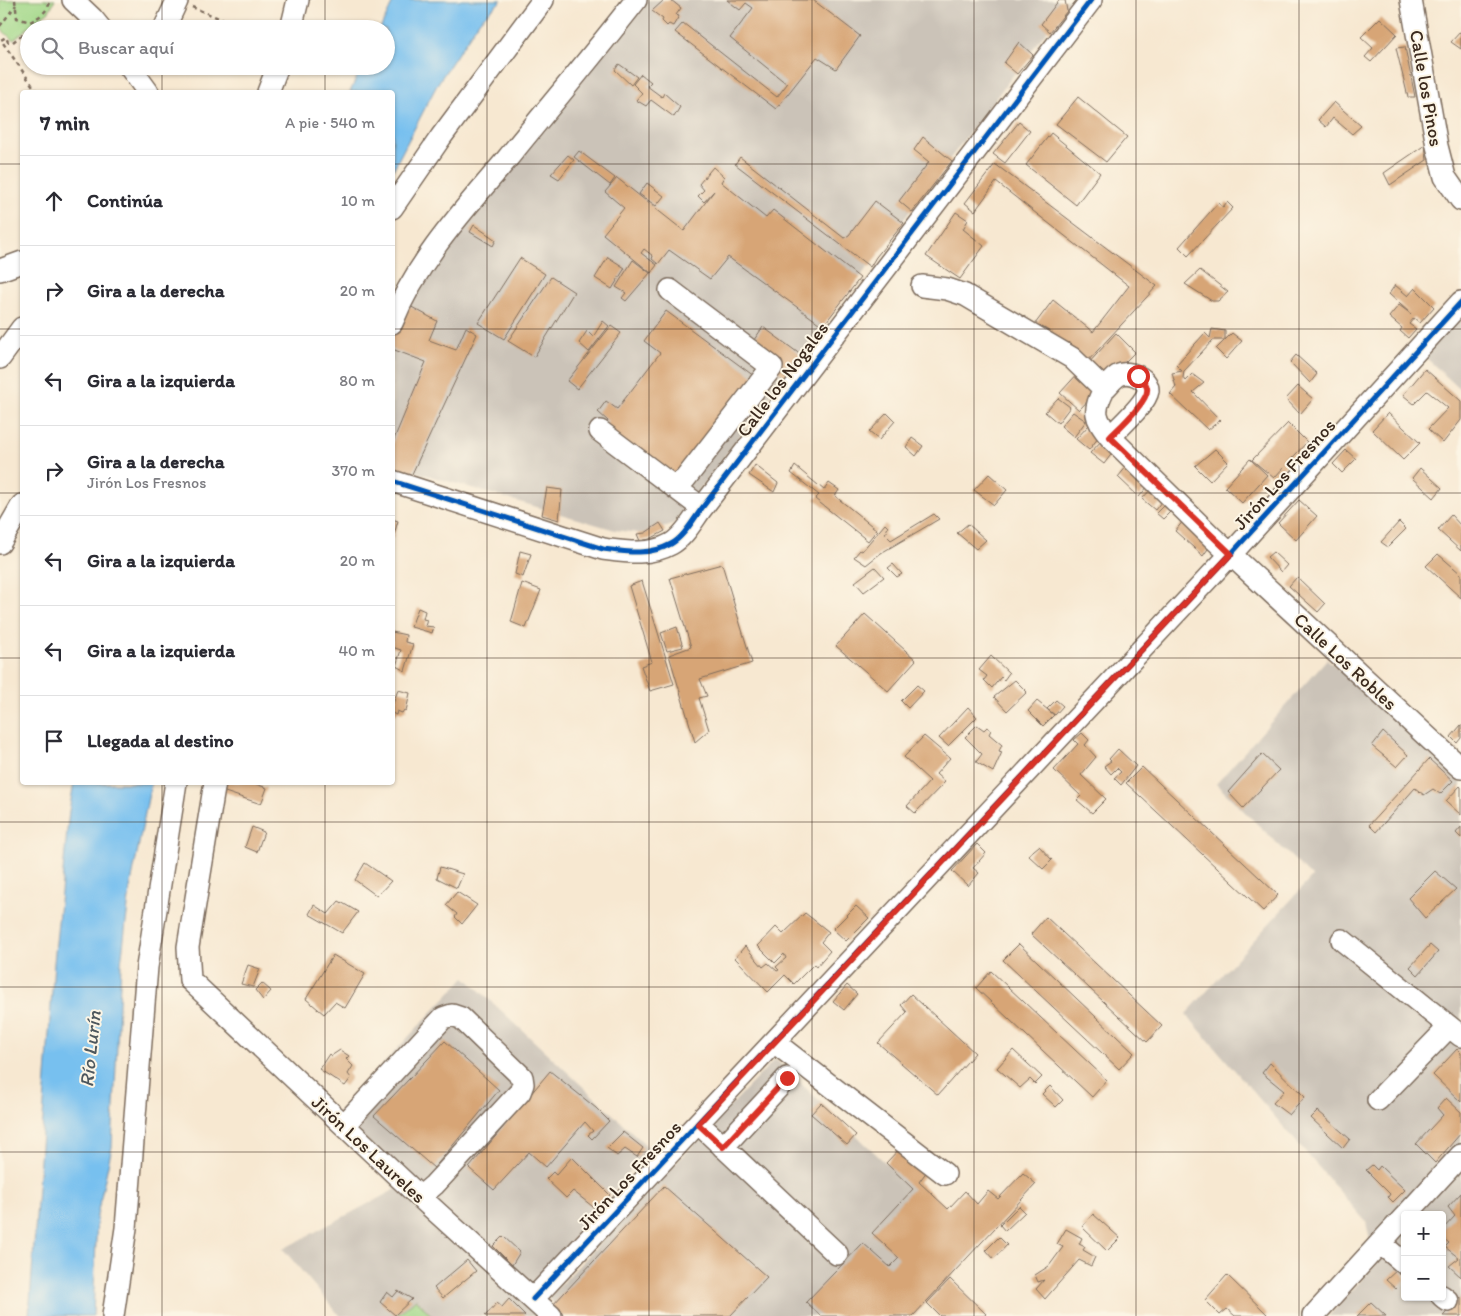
<!DOCTYPE html>
<html lang="es">
<meta charset="utf-8">
<style>
body{margin:0;font-family:Itim,sans-serif;background:#f7f7f7;color:#2b2b33}
.controls{position:absolute;right:15px;bottom:15px;display:grid;overflow:hidden;border-radius:5px;box-shadow:0 1px 4px #0004}
.controls button{width:45px;height:45px;display:grid;place-items:center;padding:0;border:0;border-bottom:1px solid #e1e1e2;background:#fff;color:#2b2b33;font:25px sans-serif}
.stop{position:absolute;width:15px;height:15px;margin:-11px;border:4px solid #d93025;border-radius:50%;background:#fff}
.stop.end{background:#d93025;border-color:#fff;box-shadow:0 1px 5px #0008}
.list{margin:0;padding:0;list-style:none}
h2{display:flex;justify-content:space-between;align-items:center;height:65px;margin:0;padding:0 20px;font-size:21px}
h2 small{font-size:16px;font-weight:400;color:#7c7c81}
.list li{display:grid;grid-template-columns:32px 1fr auto;gap:15px;align-items:center;box-sizing:border-box;height:90px;padding:0 20px;border-top:1px solid #e1e1e2}
.list b{display:block;font-size:19px;white-space:nowrap}
.list p{margin:0;font-size:16px;white-space:nowrap;color:#7c7c81}
.list em{font-size:16px;font-style:normal;color:#7c7c81}
.icon{flex:none;width:28px;height:28px;fill:none;stroke:currentColor;stroke-width:2;stroke-linecap:round;stroke-linejoin:round}
.map{position:relative;flex:none;width:1461px;height:1316px;overflow:hidden}
.search{position:absolute;background:#fff;box-shadow:0 1px 4px #0004;left:20px;top:20px;width:375px;height:55px;display:flex;align-items:center;gap:12px;box-sizing:border-box;padding:0 18px;border-radius:28px;color:#7c7c81;font-size:19px}
.panel{position:absolute;background:#fff;box-shadow:0 1px 4px #0004;left:20px;top:90px;width:375px;height:695px;border-radius:5px}
.map>svg:first-child{display:block}
.industrial{fill:#cbc3b8;fill-rule:evenodd}
.green{fill:#a2d889;stroke:#6e8154}
.water{fill:#77c0ef;stroke:#597586}
.building{fill:#d7a576}
.lines{fill:none;stroke-linecap:round;stroke-linejoin:round}
.minor-casing{stroke:#7d6c5d;stroke-width:24}
.path{stroke:#7d6c5d;stroke-width:2.5;stroke-dasharray:4 4;stroke-linecap:butt}
.minor{stroke:#fff;stroke-width:21}
.cycleway-casing{stroke:#fcf5e5;stroke-width:8}
.cycleway{stroke:#0057b8;stroke-width:5}
.route{stroke:#d93025;stroke-width:6}
.grid{fill:none;stroke:#3b2a1e;stroke-width:1;stroke-opacity:0.55}
.labels{text-anchor:middle;stroke-width:4;stroke-linejoin:round;paint-order:stroke}
.street-label{font-size:19px;fill:#3b2a1e;stroke:#fcf5e5}
.water-label{font-size:20px;font-style:italic;fill:#4d575d;stroke:#fcf5e5}
</style>
<div class="map">
<svg width="1461" height="1316" viewBox="0 0 1461 1316">
<rect width="100%" height="100%" fill="#fcf5e5"/>
<filter id="ink" filterUnits="userSpaceOnUse"><feTurbulence type="fractalNoise" baseFrequency=".02" numOctaves="2"/><feDisplacementMap in="SourceGraphic" scale="10" xChannelSelector="R" yChannelSelector="G"/><feConvolveMatrix kernelMatrix="1 2 1 2 8 2 1 2 1" color-interpolation-filters="sRGB"/></filter>
<filter id="wash" filterUnits="userSpaceOnUse"><feTurbulence type="fractalNoise" baseFrequency=".0096" numOctaves="4" result="noise"/><feDisplacementMap in="SourceGraphic" scale="20" xChannelSelector="R" yChannelSelector="G"/><feGaussianBlur stdDeviation="1.12" result="paint"/><feColorMatrix in="noise" values="0 0 0 0 0 0 0 0 0 0 0 0 0 0 0 0 0 1.4 0 .05"/><feComposite in="paint" operator="in"/></filter>
<g filter="url(#wash)">
<rect width="100%" height="100%" fill="#f7e8d1"/>
<path class="industrial" d="M632,0H1070L673,524L646,534L615,530L393,465L392,329L402,306Z
M1461,315V390L1424,356Z
M1327,659L1461,781V1316H1329L1375,1265L1366,1222L1186,1014L1312,877L1216,784ZM1405,1215H1442V1297H1405Z
M465,977L649,1148L524,1298L543,1316H340L283,1249L396,1189L328,1122Z
M775,1059L977,1249L914,1316H567L548,1298Z"/>
<path class="green" d="M0,0H55L49,11L13,40L0,28Z
M416,1299L432,1316H396Z"/>
<path class="water" d="M394,0H502L480,20L438,83L393,170L392,92H350L362,66H386V29H380Z
M74,783H151L130,889L121,964L112,1147L97,1215L93,1316H29L54,963L69,811Z"/>
<g id="blocks">
<path class="building" d="M664,0H671L681,8L676,15L679,16L673,26L669,24L667,26L662,21L663,19L652,11Z
M727,0H813L860,36L836,69L817,57L776,109L675,32L683,23L777,97L787,84L730,38L753,8L746,3L740,10Z
M1059,0H1065L1067,11L1050,32L1041,24Z
M1380,18L1397,34L1371,62L1365,57L1373,48L1361,37Z
M1461,31V49L1451,42Z
M1019,42L1033,55L1017,74L1004,63Z
M1405,47L1415,97H1408L1396,48Z
M619,64L637,77L631,85L615,70Z
M641,74L651,82L647,86L662,97L664,93L680,107L674,117L651,100L646,106L636,100L642,93L633,84Z
M1078,97L1127,137L1106,162L1056,124Z
M1334,102L1361,126L1352,134L1333,118L1326,127L1318,120Z
M1019,122L1030,131L1005,163L993,154Z
M1051,133L1100,173L1076,205L1026,165Z
M923,137L952,161L912,212L899,201L929,162L914,150Z
M1425,145L1427,160L1390,185L1384,173Z
M579,151L615,178L610,185L574,157Z
M568,155L574,160L559,179L551,174Z
M740,157L844,238L849,235L875,201L904,223L876,257L870,267L735,164Z
M995,164L1157,286L1086,363L1035,324L1053,300L1093,332L1129,286L996,182L975,211L965,203Z
M713,167L724,177L721,182L766,218L773,210L860,278L823,326L728,257L710,279L669,250L658,264L652,259L653,256L644,249L641,253L657,265L651,273L603,234L624,208L605,192L617,178L684,231L714,191L704,202L698,196L704,190L699,184Z
M647,183L664,196L656,206L639,194Z
M1227,202L1233,208L1188,256L1179,247L1218,203L1223,207Z
M956,212L968,220L963,229L984,246L960,279L926,256Z
M474,225L496,240L493,246L470,232Z
M608,257L625,268L612,289L595,278Z
M520,258L545,274L504,339L478,323Z
M633,260L650,273L626,301L622,298L626,293L616,287Z
M1200,270L1228,292L1218,301H1212L1185,284Z
M551,277L574,292L534,357L508,341Z
M1395,285L1408,296L1415,288L1434,307L1420,323L1414,318L1409,324L1416,329L1408,338L1400,331L1402,328L1389,317L1399,305L1411,314L1389,294Z
M408,305L437,321L429,340L456,350L466,327L477,334L411,476L392,470V444L426,362L392,349V338Z
M666,311L758,379L676,483L603,428L608,421L598,412L606,401L617,409L660,353L644,341Z
M603,321L609,326L589,352L579,343L587,331L593,337Z
M611,326L621,333L577,389L567,381Z
M763,327L801,355L786,377L749,347Z
M1212,329L1225,331V340L1232,333L1242,341L1226,359L1216,349L1225,340H1213L1184,371L1183,378L1185,381L1192,374L1204,383L1193,392L1220,420L1208,430L1170,394L1176,387L1172,373L1182,371L1176,365L1205,333L1210,338Z
M1116,333L1135,352L1105,382L1087,365Z
M1296,355L1317,374L1310,383L1290,362Z
M1425,369L1461,401V420L1443,443L1428,429L1448,408L1427,391L1414,404L1403,395Z
M1080,371L1100,388L1079,410L1060,393Z
M1298,386L1313,399L1300,414L1286,399Z
M1058,398L1070,407L1058,423L1045,412Z
M1073,412L1086,421L1074,437L1061,426Z
M887,413L895,421L879,440L869,432Z
M1388,413L1420,443L1403,460L1372,430Z
M1288,423L1307,442L1274,478L1252,460Z
M1089,425L1101,434L1089,450L1076,439Z
M912,438L923,446L916,456L906,447Z
M1103,439L1116,448L1104,464L1090,453Z
M1215,449L1228,462L1210,481L1195,466Z
M1346,450L1356,459L1342,473L1333,464Z
M1250,459L1267,475L1242,503L1225,487Z
M755,465L778,483L774,492L749,475Z
M795,466L824,490L829,483L839,490L835,496L877,530L868,541L815,499L819,495L791,473Z
M1127,466L1148,486L1139,497L1118,477Z
M1420,468L1442,488L1434,498L1412,478Z
M989,474L1007,490L994,505L974,490Z
M547,488L562,490L559,520L542,515Z
M1152,488L1164,498L1155,510L1142,499Z
M1299,500L1317,516L1296,540L1278,523Z
M1168,501L1174,508L1163,519L1156,513Z
M934,514L939,519L881,553L866,565L854,557L860,550L862,551L885,524L888,527L885,534L891,540Z
M1451,515L1461,526V551L1438,530Z
M392,519L398,521L393,538H392Z
M1184,520L1210,546L1203,556L1175,531Z
M1399,522L1406,529L1388,547L1381,542Z
M660,523L665,531L650,539L640,541L637,534L645,533Z
M968,524L986,540L976,549L957,533Z
M520,551L531,554L523,577L515,574Z
M1273,552L1287,565L1281,572L1267,557Z
M1438,554L1461,574V598L1426,566Z
M722,564L752,663L700,679L707,696L699,698L709,730L695,742L669,655L691,647L670,578Z
M893,564L902,574L897,577L888,568Z
M875,567L884,577L864,592L855,582Z
M1297,577L1325,604L1318,612L1289,586Z
M642,581L674,684L650,691L641,666L652,662L629,586Z
M522,583L541,590L526,628L511,622Z
M418,608L425,611L423,619L427,620L425,626L434,627L432,633L411,627Z
M865,614L916,660L888,691L836,646Z
M677,627L683,647L667,651L661,633Z
M392,632L406,635L405,642L413,644L405,671L396,666L401,650L392,647Z
M991,656L1009,673L1004,680L1001,677L992,688L984,680L987,676L979,670Z
M1015,680L1027,692L1007,711L994,697Z
M917,685L924,691L908,708L901,701Z
M398,690L410,693L406,711L404,710L402,713L397,711L396,715L392,713V706Z
M1056,700L1063,706L1055,715L1047,709Z
M1037,701L1054,715L1043,726L1028,711Z
M968,707L977,717L948,746L939,738Z
M977,725L984,730L987,727L991,730L989,734L1002,745L999,751L1002,752L993,772L976,762L982,754L965,737Z
M1461,725V738L1457,743L1451,737Z
M1383,732L1408,755L1397,767L1372,746Z
M1082,733L1089,740L1085,745L1096,757L1081,775L1106,799L1092,813L1077,800L1081,796L1054,770L1078,744L1074,740Z
M924,736L950,758L936,774L945,782L915,813L907,806L930,781L904,757Z
M1118,749L1136,766L1121,785L1114,778L1121,772L1117,768L1111,774L1104,766L1111,761L1109,759Z
M1262,754L1279,770L1243,808L1228,792Z
M1429,759L1453,781L1440,794L1433,789L1424,795L1415,788L1376,832L1369,825Z
M1142,767L1278,895L1263,911L1126,783Z
M225,782H250L267,788L261,804L222,791Z
M1460,786L1461,787V815L1446,801Z
M252,827L264,832L257,852L245,847Z
M1461,827V838L1456,833Z
M977,844L986,853L973,868L979,873L968,886L952,871Z
M1039,846L1052,860L1043,869L1028,855Z
M365,863L391,881L377,896L355,880Z
M440,867L463,874L457,888L437,878Z
M1435,871L1456,889L1425,918L1408,898Z
M457,892L477,905L462,924L455,917L457,914L446,905Z
M339,901L358,912L342,933L309,914L314,905L328,914Z
M856,906L869,918L846,941L833,929Z
M805,913L829,932L821,942L830,951L816,967L814,964L794,984L785,975L768,992L735,958L745,946L763,967L768,963L777,971L779,970L776,967L786,958L784,954L775,963L758,946L776,927L783,934Z
M1046,917L1162,1026L1147,1042L1031,934Z
M1019,944L1134,1053L1119,1069L1003,960Z
M1430,945L1438,952L1418,975L1410,967Z
M333,955L365,974L345,1008L335,1002L324,1014L306,999Z
M248,965L260,969L253,987L241,984Z
M991,971L1107,1080L1092,1097L976,988Z
M262,983L271,991L263,1000L255,990Z
M847,985L857,994L844,1010L833,1001Z
M911,994L975,1053L938,1095L878,1043L907,1012L901,1005Z
M445,1041L499,1090L434,1168L374,1116Z
M1457,1049L1461,1053V1102L1433,1075Z
M340,1050L349,1056L346,1059L353,1066L348,1074L351,1078L345,1086L319,1069L329,1054L331,1056Z
M1013,1050L1042,1077L1035,1084L1030,1079L1020,1088L997,1068Z
M1270,1063L1305,1097L1289,1115L1273,1103L1284,1091L1262,1073Z
M550,1071L596,1108L609,1121L592,1139L588,1135L593,1131L585,1122L546,1167L529,1152L494,1190L469,1168Z
M1050,1086L1063,1100L1056,1107L1042,1094Z
M1446,1098L1461,1112V1133L1435,1163L1416,1144L1443,1115L1437,1108Z
M821,1103L856,1135L847,1145L811,1114Z
M1318,1111L1350,1139L1343,1148L1311,1118Z
M623,1132L643,1148L637,1157L625,1149L617,1156L607,1148Z
M902,1146L927,1171L919,1182L948,1209L965,1191L977,1204L988,1191L998,1199L1023,1173L1036,1184L913,1316H821L806,1302L863,1243L890,1267L899,1258L872,1233L913,1189L886,1163Z
M572,1157L610,1195L597,1210L573,1191L566,1198L546,1179L553,1172L556,1175Z
M1372,1165L1377,1170L1380,1166L1405,1190L1393,1202L1388,1197L1390,1194L1366,1170Z
M664,1186L767,1277L730,1316H561L551,1307Z
M1461,1193V1277L1449,1266L1459,1258L1445,1247L1449,1243L1442,1237V1230L1455,1216L1448,1207Z
M1019,1206L1025,1212L1005,1231L1000,1225Z
M1093,1214L1120,1238L1107,1251L1082,1227Z
M1066,1229L1082,1238L1079,1244L1085,1247L1083,1250L1095,1257L1091,1266L1079,1260L1045,1299L1036,1289L1044,1280L1038,1282L1035,1275L1049,1266L1063,1247L1057,1244Z
M503,1236L520,1252L512,1265L493,1246Z
M999,1237L1007,1245L994,1259L986,1250Z
M467,1260L476,1271L443,1298L434,1288Z
M1398,1269L1405,1275V1280L1396,1289L1386,1280Z
M1227,1275L1267,1314L1265,1316H1235L1227,1309L1220,1315L1205,1300Z
M950,1279L986,1314L984,1316H940L927,1303Z
M398,1291L412,1299L395,1315L380,1302L387,1292L393,1297Z
M1461,1297V1316H1443Z
M509,1299L525,1315L524,1316H485L497,1303L502,1307Z
M1371,1302L1386,1316H1357Z"/>
</g>
</g>
<g filter="url(#ink)">
<use href="#blocks" fill-opacity="0" stroke="#7d6c5d" stroke-width="1"/>
<g class="lines">
<g class="minor-casing">
<path id="minor" d="M73,0L92,18L101,29
M1411,0L1437,146L1445,177L1461,200
M164,29L177,1
M291,29L298,0
M129,66L148,92
M268,92L278,66
M392,208L441,137L543,0
M0,270L22,262
M922,286L947,289L965,295L1072,358L1104,389C1109,385 1113,378 1119,375C1129,370 1149,378 1148,391C1146,404 1119,427 1110,437L1213,538L1461,768
M670,290L772,367L685,479L674,487
M392,323C417,260 464,210 507,159C550,106 594,54 636,0
M0,358L22,328
M1104,389C1093,411 1094,417 1110,437
M600,431L702,508
M392,481L603,549C626,552 649,556 671,544C684,537 693,520 702,508L1091,0
M0,543L22,505
M215,782L188,947L190,980L420,1197L551,1316
M1342,940L1461,1036
M774,1042L945,1174
M1378,1100L1449,1027
M698,1123L837,1254
M344,1125L443,1018L452,1015L461,1018L522,1077L523,1084L520,1092L434,1185L420,1197
M723,1147L787,1078
M1406,1215L1461,1155
M1380,1243L1405,1264
M1442,1296L1448,1301
M533,1299L1231,554L1461,302
M113,1316L126,1228L147,967L176,782
M1313,1316L1405,1216"/>
</g>
<path class="path" d="M15,0L17,18L30,22C41,16 47,12 51,0
M192,7L245,29
M0,26L16,5
M31,29L38,23L36,20
M29,30L13,42H8L6,37L1,40L37,92"/>
<use href="#minor" class="minor"/>
<g class="cycleway-casing">
<path id="cycleway" d="M392,481L603,549C626,552 649,556 671,544C684,537 693,520 702,508L1091,0
M533,1299L1231,554L1461,302"/>
</g>
<use href="#cycleway" class="cycleway"/>
</g>
</g>
<g class="lines" filter="url(#ink)">
<path class="route" d="M787,1078L723,1147L698,1124L1231,554L1110,437C1119,428 1150,400 1147,388C1146,383 1142,379 1138,376"/>
</g>
<path class="grid" d="M162,0V29M325,0V29M487,0V1316M649,0V1316M812,0V1316M974,0V1316M1136,0V1316M1299,0V1316M162,66V92M325,66V92M0,164H22M392,164H1461M0,329H22M392,329H1461M0,493H22M392,493H1461M0,658H22M392,658H1461M162,782V1316M325,782V1316M0,822H1461M0,987H1461M0,1152H1461"/>
<g class="labels">
<g class="street-label">
<text transform="translate(1427 88) rotate(80)" y="7">Calle los Pinos</text>
<text transform="translate(782 379) rotate(-53)" y="7">Calle los Nogales</text>
<text transform="translate(1284 474) rotate(-48)" y="7">Jirón Los Fresnos</text>
<text transform="translate(1346 661) rotate(43)" y="7">Calle Los Robles</text>
<text transform="translate(369 1149) rotate(43)" y="7">Jirón Los Laureles</text>
<text transform="translate(629 1175) rotate(-47)" y="7">Jirón Los Fresnos</text>
</g>
<g class="water-label">
<text transform="translate(90 1049) rotate(-84)" y="7">Río Lurín</text>
</g>
</g>
</svg>
<div class="controls">
<button>+</button>
<button>−</button>
</div>
<div class="stop" style="left:1138px;top:376px"></div>
<div class="stop end" style="left:787px;top:1078px"></div>
<div class="search"><svg class="icon" aria-label="search" viewBox="0 0 24 24"><circle cx="10" cy="10" r="6"/><path d="M15 15l6 6"/></svg>Buscar aquí</div>
<section class="panel">
<h2>7 min<small>A pie · 540 m</small></h2>
<ul class="list">
<li><svg class="icon" aria-label="ahead" viewBox="0 0 24 24"><path d="M12 20V5M6 11l6-6 6 6"/></svg><div><b>Continúa</b></div><em>10 m</em></li>
<li><svg class="icon" aria-label="right" viewBox="0 0 24 24"><path d="M7 20v-9h11M14 6l5 5-5 5"/></svg><div><b>Gira a la derecha</b></div><em>20 m</em></li>
<li><svg class="icon" aria-label="left" viewBox="0 0 24 24"><path d="M17 20v-9H6M10 6l-5 5 5 5"/></svg><div><b>Gira a la izquierda</b></div><em>80 m</em></li>
<li><svg class="icon" aria-label="right" viewBox="0 0 24 24"><path d="M7 20v-9h11M14 6l5 5-5 5"/></svg><div><b>Gira a la derecha</b><p>Jirón Los Fresnos</p></div><em>370 m</em></li>
<li><svg class="icon" aria-label="left" viewBox="0 0 24 24"><path d="M17 20v-9H6M10 6l-5 5 5 5"/></svg><div><b>Gira a la izquierda</b></div><em>20 m</em></li>
<li><svg class="icon" aria-label="left" viewBox="0 0 24 24"><path d="M17 20v-9H6M10 6l-5 5 5 5"/></svg><div><b>Gira a la izquierda</b></div><em>40 m</em></li>
<li><svg class="icon" aria-label="arrive" viewBox="0 0 24 24"><path d="M6 21V4h12l-3 4 3 4H6"/></svg><div><b>Llegada al destino</b></div></li>
</ul>
</section>
</div>
